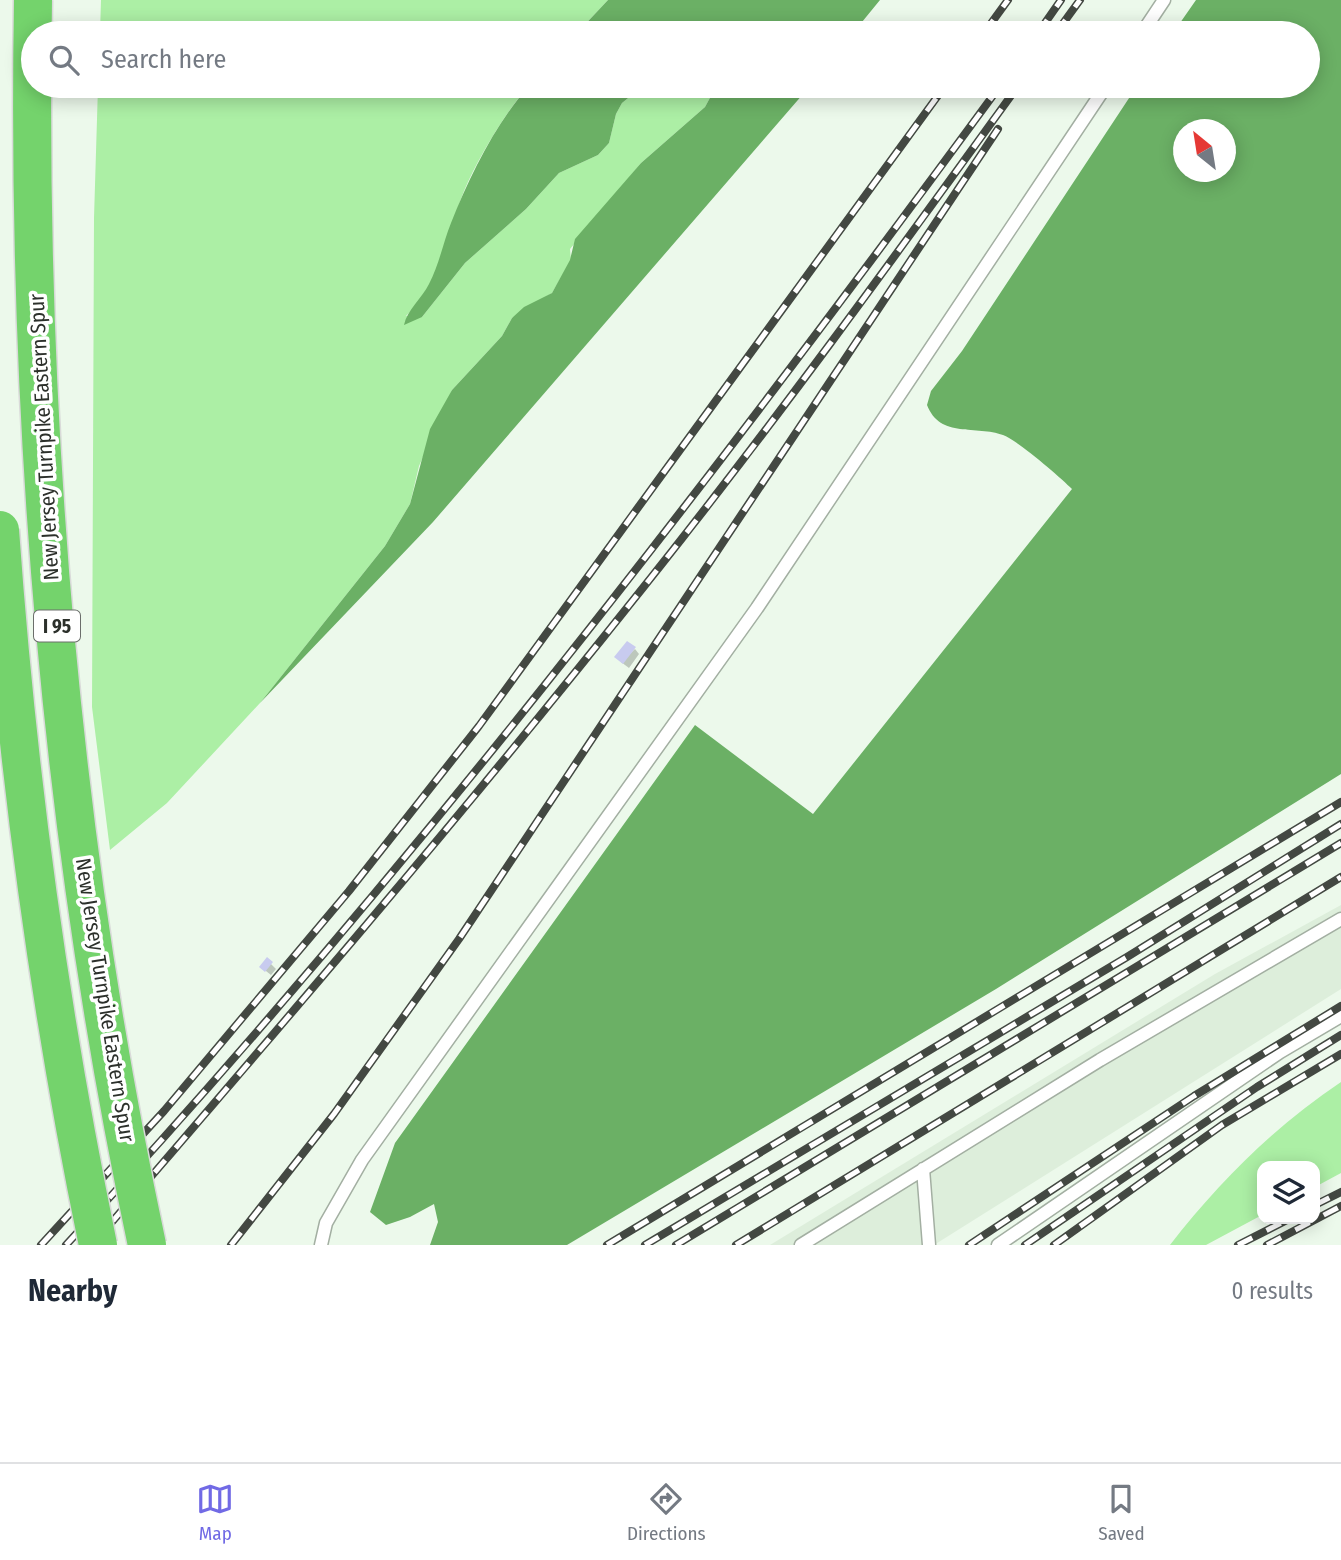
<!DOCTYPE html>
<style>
body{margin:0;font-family:"Fira Sans Condensed",sans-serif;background:#f6f6f7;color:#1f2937}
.controls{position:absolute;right:21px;bottom:21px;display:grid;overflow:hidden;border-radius:14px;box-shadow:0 4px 18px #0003}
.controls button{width:63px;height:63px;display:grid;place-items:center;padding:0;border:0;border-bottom:2px solid #e0e1e3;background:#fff;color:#1f2937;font:35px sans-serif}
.compass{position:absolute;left:1173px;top:119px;width:63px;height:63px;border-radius:50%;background:#fff;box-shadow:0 4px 18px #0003;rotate:330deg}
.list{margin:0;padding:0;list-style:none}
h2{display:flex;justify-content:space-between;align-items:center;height:91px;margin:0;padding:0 28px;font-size:30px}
h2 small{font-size:23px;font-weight:400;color:#747a83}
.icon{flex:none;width:38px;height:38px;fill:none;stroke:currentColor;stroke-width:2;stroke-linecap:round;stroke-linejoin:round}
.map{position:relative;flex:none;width:1341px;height:1245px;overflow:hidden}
.search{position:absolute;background:#fff;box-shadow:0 4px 18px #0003;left:21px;right:21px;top:21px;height:77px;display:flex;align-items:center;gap:18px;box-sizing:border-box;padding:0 24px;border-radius:38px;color:#747a83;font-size:26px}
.sheet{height:217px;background:#fff}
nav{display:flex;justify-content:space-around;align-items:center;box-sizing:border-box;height:98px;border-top:2px solid #e0e1e3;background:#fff;font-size:19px;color:#747a83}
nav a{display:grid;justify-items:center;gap:4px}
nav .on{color:#716ae5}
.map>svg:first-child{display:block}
.built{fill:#ddeedb}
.green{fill:#acefa5}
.water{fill:#6bb065;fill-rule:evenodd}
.shadow{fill:#0003}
.building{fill:#c8cbef}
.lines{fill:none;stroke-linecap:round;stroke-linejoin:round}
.service-casing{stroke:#a3afa2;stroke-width:15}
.service{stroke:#fff;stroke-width:12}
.rail-casing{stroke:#434842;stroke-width:8}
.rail{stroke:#fff;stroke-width:5;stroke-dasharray:16;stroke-linecap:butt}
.motorway-bridge-casing{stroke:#d9dad9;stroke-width:41;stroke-linecap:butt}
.motorway-bridge{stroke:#74d36c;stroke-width:38}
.labels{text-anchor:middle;stroke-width:7;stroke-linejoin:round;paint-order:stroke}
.shield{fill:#fff;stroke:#6b6e6b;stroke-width:2}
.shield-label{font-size:19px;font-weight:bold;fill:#2c302b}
.street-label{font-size:21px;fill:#2c302b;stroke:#fff}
</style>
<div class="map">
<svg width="1341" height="1245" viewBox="0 0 1341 1245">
<rect width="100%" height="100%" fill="#ecf9eb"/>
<path class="built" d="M1341,905V989L934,1245H770L1215,974Z"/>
<path class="green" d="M101,0H608L577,33H100Z
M98,86H529C505,112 478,158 464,191C448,231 439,286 406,316L422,317L465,263L526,209L559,173L598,155L609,143L616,114L622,103L633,94L664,86H712L711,96L705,107L641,163L570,249L571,260L552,293L512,318L502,336L452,390L419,466L410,504L385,546L260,703L167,803L110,850L92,707L94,218Z
M1341,1082V1173L1315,1187V1166H1262V1215L1206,1245H1170C1219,1182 1274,1127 1341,1082Z"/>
<path class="water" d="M608,0H880L853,33H577Z
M1196,0H1341V774L996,989L567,1245H430L438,1222L434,1204L410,1217L386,1225L370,1212L395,1143L695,725L813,814L1072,489C1060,477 1017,440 1003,435C977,425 940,439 927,405L931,391L962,351L1137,86H1308V33H1173ZM1184,130H1226V172H1184Z
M529,86H664L633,94L622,103L616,114L609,143L598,155L559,173L526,209L465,263L422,317L404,325C407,310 422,298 429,284C439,265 443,243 451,223C470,176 495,124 529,86Z
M712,86H810L433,522L260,703L385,546L410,504L430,429L452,390L502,336L512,318L524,307L552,293L570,260L575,239L641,163L705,107L711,96Z"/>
<path class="shadow" d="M635,649L639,654L629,668L621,662Z
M267,960L276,969L271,975L261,967Z"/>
<path class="building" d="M627,641L636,647L623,664L614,657Z
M267,957L273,962L265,972L259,967Z"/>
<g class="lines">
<g class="service-casing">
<path id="service" d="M1142,33L1164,0
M923,1169L929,1245
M321,1245L326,1223L362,1160L757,608L1106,86
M801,1245L1100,1060L1341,919
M998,1245L1280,1052L1341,1016"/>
</g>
<use href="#service" class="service"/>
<g class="rail-casing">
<path id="rail" d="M984,33L1008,0
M1038,33L1061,0
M1056,33L1080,0
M1315,1205L1341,1192
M41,1245L164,1111L349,891L479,726L945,86
M66,1245C403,881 707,486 1000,86
M92,1245C276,1032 459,819 634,599C768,432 893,259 1018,86
M231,1245L334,1114L459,939L998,129
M607,1245L1341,802
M645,1245L1127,957L1341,824
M676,1245L1341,843
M736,1245L1341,877
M969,1245L1194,1096L1341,1006
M1025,1245L1257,1087L1341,1035
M1054,1245L1222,1125L1341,1054
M1238,1245L1289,1219
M1267,1245L1341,1206"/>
</g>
<use href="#rail" class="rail"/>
<g class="motorway-bridge-casing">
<path id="motorway-bridge" d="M33,0C26,416 60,838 147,1245
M0,530C17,770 49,1009 98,1245"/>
</g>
<use href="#motorway-bridge" class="motorway-bridge"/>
</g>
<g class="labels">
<rect class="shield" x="34" y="610.5" width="46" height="31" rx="5"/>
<g class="shield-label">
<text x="57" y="633">I 95</text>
</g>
<g class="street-label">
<text transform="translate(44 437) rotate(-93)" y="7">New Jersey Turnpike Eastern Spur</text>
<text transform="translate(105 1000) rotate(81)" y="7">New Jersey Turnpike Eastern Spur</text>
</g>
</g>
</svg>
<div class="controls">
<button><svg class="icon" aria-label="layers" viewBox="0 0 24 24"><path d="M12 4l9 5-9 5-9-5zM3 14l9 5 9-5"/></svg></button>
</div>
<svg class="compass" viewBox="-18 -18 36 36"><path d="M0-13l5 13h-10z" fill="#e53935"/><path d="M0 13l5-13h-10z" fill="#747a83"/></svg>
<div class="search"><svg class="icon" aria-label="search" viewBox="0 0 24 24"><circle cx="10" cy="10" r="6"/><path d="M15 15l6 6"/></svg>Search here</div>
</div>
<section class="sheet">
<h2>Nearby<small>0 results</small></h2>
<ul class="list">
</ul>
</section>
<nav>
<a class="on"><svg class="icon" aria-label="map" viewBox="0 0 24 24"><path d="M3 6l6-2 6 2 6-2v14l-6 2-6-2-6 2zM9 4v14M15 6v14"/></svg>Map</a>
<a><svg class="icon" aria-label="directions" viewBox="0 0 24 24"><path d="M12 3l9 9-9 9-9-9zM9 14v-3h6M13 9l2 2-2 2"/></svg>Directions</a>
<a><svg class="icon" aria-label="saved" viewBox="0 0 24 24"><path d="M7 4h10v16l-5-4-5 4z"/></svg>Saved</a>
</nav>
